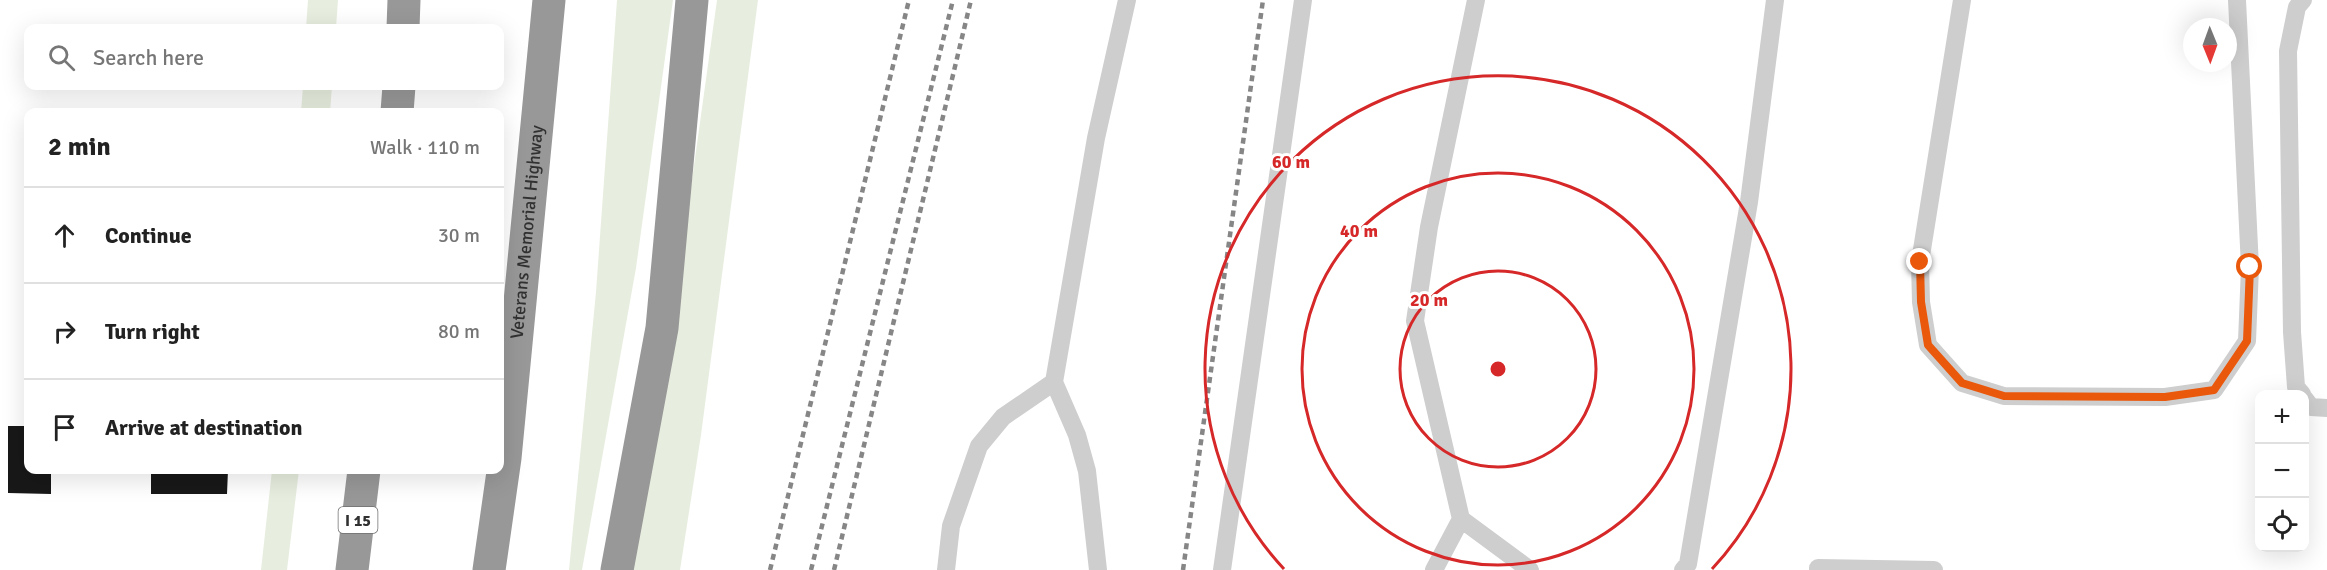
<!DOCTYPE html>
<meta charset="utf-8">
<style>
body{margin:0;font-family:Signika,sans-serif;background:#f6f6f6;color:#222}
.controls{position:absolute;right:18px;bottom:18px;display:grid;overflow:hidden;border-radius:12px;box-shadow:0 6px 24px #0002}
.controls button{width:54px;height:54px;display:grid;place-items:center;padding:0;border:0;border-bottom:2px solid #e0e0e0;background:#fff;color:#222;font:30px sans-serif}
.compass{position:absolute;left:2183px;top:18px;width:54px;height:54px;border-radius:50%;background:#fff;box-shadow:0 6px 24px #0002;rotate:179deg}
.stop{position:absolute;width:18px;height:18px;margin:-14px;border:4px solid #ea580c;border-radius:50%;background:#fff}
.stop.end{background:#ea580c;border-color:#fff;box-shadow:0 2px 6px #0008}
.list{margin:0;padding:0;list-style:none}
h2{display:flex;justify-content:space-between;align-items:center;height:78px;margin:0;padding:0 24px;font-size:26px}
h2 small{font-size:20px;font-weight:400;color:#767676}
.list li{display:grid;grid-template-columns:39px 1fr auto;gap:18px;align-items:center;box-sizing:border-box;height:96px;padding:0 24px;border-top:2px solid #e0e0e0}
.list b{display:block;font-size:22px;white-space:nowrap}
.list em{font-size:20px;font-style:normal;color:#767676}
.icon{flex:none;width:33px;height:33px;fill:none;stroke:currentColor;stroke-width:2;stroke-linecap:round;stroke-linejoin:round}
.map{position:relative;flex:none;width:2327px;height:570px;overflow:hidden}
.search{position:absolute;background:#fff;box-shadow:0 6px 24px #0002;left:24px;top:24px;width:480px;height:66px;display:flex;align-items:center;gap:15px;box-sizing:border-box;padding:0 21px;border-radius:12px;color:#767676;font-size:22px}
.panel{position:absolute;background:#fff;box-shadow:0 6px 24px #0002;left:24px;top:108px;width:480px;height:366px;border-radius:12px}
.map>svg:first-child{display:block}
.green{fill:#e7eedf}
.building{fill:#181818}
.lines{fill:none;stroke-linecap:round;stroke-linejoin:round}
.lane{stroke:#cecece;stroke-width:18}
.highway{stroke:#989898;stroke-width:33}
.rail{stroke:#868686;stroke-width:4.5;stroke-dasharray:6 4.5;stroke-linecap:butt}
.route{stroke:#ea580c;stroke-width:8}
.ring{fill:none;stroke:#d62828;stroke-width:3}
.labels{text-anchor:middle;stroke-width:6;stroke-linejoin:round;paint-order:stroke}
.shield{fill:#fff;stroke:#6f6f6f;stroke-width:1.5}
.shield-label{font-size:16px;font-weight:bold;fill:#313131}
.street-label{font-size:18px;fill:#313131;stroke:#fff}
.centre{fill:#d62828;stroke:#fff;stroke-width:3}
.ring-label{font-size:18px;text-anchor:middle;font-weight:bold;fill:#d62828;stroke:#fff;stroke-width:6;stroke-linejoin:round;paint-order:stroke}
</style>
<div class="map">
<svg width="2327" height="570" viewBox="0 0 2327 570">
<rect width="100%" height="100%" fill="#fff"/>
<path class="green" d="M308,0H338L336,28H306Z
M617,0H673L636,268L582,570H569L596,292Z
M717,0H758L701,435L680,570H625L691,187Z
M303,86H332L330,112H301Z
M272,470H299L287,570H261Z"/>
<path class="building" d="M8,426H28V470H117V474H51V494L8,493Z
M151,470H228L227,494H151Z"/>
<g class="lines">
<path class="lane" d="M1962,0L1920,262L1921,302L1928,345L1962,383L2004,396L2165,397L2214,390L2247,341L2250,267L2237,0
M2302,394L2296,387L2292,332L2288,51L2297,7L2303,0
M2304,398L2311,407L2327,408
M1461,519L1530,570
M946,570L951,526L979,446L1003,417L1054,382
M1098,570L1087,471L1077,435L1054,382L1096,138L1127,0
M1222,570L1303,0
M1434,570L1461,519L1415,321L1429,227L1476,0
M1683,570L1688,564L1749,202L1775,0
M1818,570V568L1934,570"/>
<g class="highway">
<path d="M403,28L404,0"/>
<path d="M397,112L399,86"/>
<path d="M352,570L364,470"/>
<path id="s1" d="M489,570L505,458L549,0"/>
<path d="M617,570L662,328L692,0"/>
</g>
<path class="rail" d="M770,570L909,0
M811,570L953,0
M834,570L971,0
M1183,570L1263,0"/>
</g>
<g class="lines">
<path class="route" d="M1920,262L1921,302L1928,345L1962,383L2004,396L2165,397L2214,390L2247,341L2250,267"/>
</g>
<g class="ring">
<circle cx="1498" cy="369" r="98"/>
<circle cx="1498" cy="369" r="196"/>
<path d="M1284 569A293 293 0 1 1 1712 569"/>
</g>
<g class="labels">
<rect class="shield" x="338.5" y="507" width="39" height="26" rx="4.5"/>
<g class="shield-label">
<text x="358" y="526">I 15</text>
</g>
<g class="street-label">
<text dy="6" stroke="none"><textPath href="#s1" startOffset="340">Veterans Memorial Highway</textPath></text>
</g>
</g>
<circle cx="1498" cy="369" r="9" class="centre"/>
<g class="ring-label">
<text x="1291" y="168">60 m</text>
<text x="1359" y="237">40 m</text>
<text x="1429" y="306">20 m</text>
</g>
</svg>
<div class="controls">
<button>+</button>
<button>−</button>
<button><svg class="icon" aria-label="locate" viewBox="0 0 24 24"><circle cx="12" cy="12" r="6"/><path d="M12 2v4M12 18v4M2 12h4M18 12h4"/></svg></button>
</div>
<svg class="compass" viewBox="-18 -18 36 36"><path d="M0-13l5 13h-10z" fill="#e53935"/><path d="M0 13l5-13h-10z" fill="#767676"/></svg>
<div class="stop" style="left:2250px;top:267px"></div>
<div class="stop end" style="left:1920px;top:262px"></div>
<div class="search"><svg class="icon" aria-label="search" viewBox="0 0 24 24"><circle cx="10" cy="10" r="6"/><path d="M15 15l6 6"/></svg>Search here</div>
<section class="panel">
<h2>2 min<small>Walk · 110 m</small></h2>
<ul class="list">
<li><svg class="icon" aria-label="ahead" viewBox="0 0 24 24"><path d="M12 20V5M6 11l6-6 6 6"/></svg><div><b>Continue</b></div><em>30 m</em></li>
<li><svg class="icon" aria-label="right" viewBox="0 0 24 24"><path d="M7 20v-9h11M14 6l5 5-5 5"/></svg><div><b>Turn right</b></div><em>80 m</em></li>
<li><svg class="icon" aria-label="arrive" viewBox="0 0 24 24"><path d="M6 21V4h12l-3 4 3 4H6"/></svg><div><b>Arrive at destination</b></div></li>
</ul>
</section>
</div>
